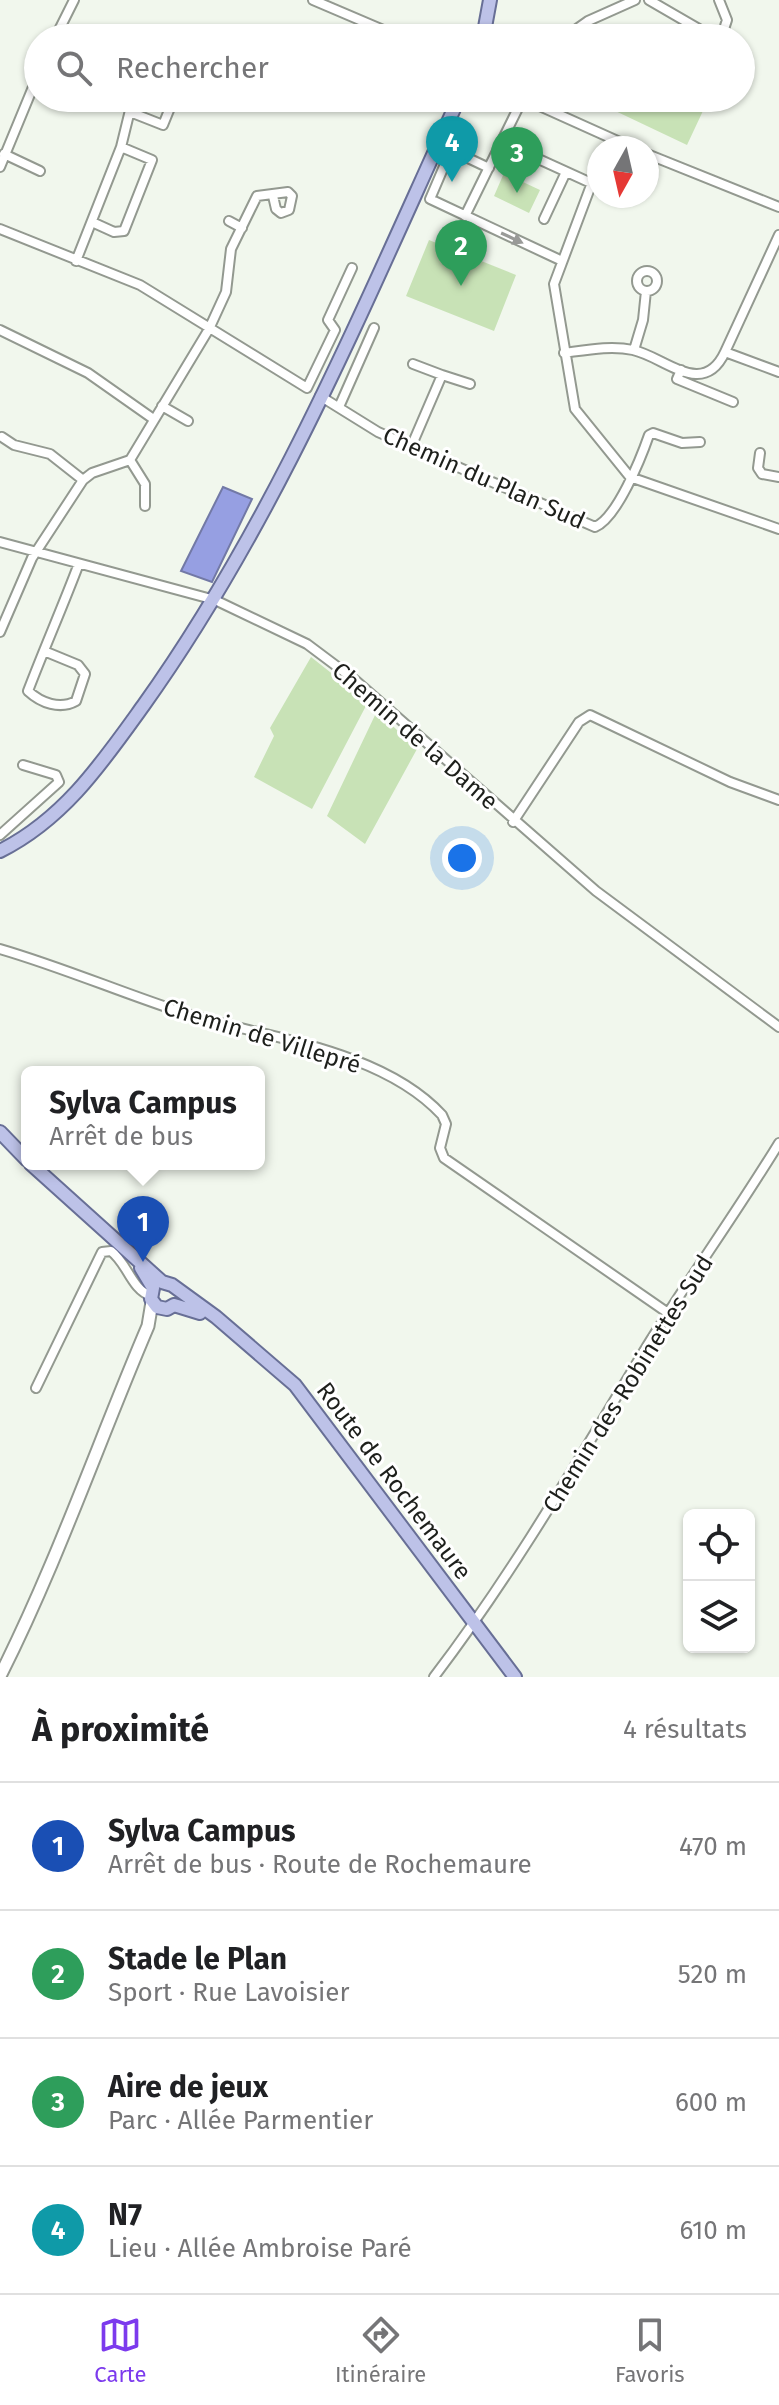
<!DOCTYPE html>
<html lang="fr">
<meta charset="utf-8">
<style>
body{margin:0;font-family:"Fira Sans",sans-serif;background:#f6f6f6;color:#202124}
.controls{position:absolute;right:24px;bottom:24px;display:grid;overflow:hidden;border-radius:12px;box-shadow:0 2px 6px #0004}
.controls button{width:72px;height:72px;display:grid;place-items:center;padding:0;border:0;border-bottom:2px solid #e0e0e0;background:#fff;color:#202124;font:40px sans-serif}
.compass{position:absolute;left:587px;top:136px;width:72px;height:72px;border-radius:50%;background:#fff;box-shadow:0 2px 6px #0004;rotate:188deg}
.you{position:absolute;left:462px;top:858px;width:28px;height:28px;margin:-20px;border:6px solid #fff;border-radius:50%;background:#1a73e8;box-shadow:0 0 0 12px #1a73e833}
.badge{display:grid;place-items:center;width:52px;height:52px;border-radius:50%;background:#7c3aed;color:#fff;font-size:26px;font-weight:700}
.pin{position:absolute;translate:-50% -66px;filter:drop-shadow(0 2px 4px #0008)}
.pin::after{content:'';position:absolute;top:42px;width:28px;height:24px;background:inherit;clip-path:polygon(0 0,100% 0,50% 100%)}
.popup{position:absolute;left:21px;top:1066px;width:244px;height:104px;box-sizing:border-box;display:grid;place-content:center;border-radius:12px;background:#fff;filter:drop-shadow(0 2px 6px #0005);font-size:26px;white-space:nowrap;color:#757577}
.popup b{font-size:30px;color:#202124}
.popup::after{content:'';position:absolute;left:50%;top:100%;margin-left:-16px;border:16px solid transparent;border-top-color:#fff}
.list{margin:0;padding:0;list-style:none}
h2{display:flex;justify-content:space-between;align-items:center;height:104px;margin:0;padding:0 32px;font-size:34px}
h2 small{font-size:26px;font-weight:400;color:#757577}
.list li{display:grid;grid-template-columns:52px 1fr auto;gap:24px;align-items:center;box-sizing:border-box;height:128px;padding:0 32px;border-top:2px solid #e0e0e0}
.list b{display:block;font-size:30px;white-space:nowrap}
.list p{margin:0;font-size:26px;white-space:nowrap;color:#757577}
.list em{font-size:26px;font-style:normal;color:#757577}
.icon{flex:none;width:44px;height:44px;fill:none;stroke:currentColor;stroke-width:2;stroke-linecap:round;stroke-linejoin:round}
.map{position:relative;flex:none;width:779px;height:1677px;overflow:hidden}
.search{position:absolute;background:#fff;box-shadow:0 2px 6px #0004;left:24px;right:24px;top:24px;height:88px;display:flex;align-items:center;gap:20px;box-sizing:border-box;padding:0 28px;border-radius:44px;color:#757577;font-size:30px}
.sheet{height:616px;background:#fff}
nav{display:flex;justify-content:space-around;align-items:center;box-sizing:border-box;height:112px;border-top:2px solid #e0e0e0;background:#fff;font-size:22px;color:#757577}
nav a{display:grid;justify-items:center;gap:4px}
nav .on{color:#7c3aed}
.map>svg:first-child{display:block}
.green{fill:#c8e2b6}
.water{fill:#969fe2;stroke:#7279a6;stroke-width:2}
.lines{fill:none;stroke-linecap:round;stroke-linejoin:round}
.street-casing{stroke:#939990;stroke-width:12}
.secondary-casing{stroke:#939990;stroke-width:15}
.primary-casing{stroke:#686f96;stroke-width:16}
.street{stroke:#fff;stroke-width:8}
.secondary{stroke:#fff;stroke-width:11}
.primary{stroke:#bdc2e8;stroke-width:12}
.oneway{fill:#999a98}
.labels{text-anchor:middle;stroke-width:6;stroke-linejoin:round;paint-order:stroke}
.street-label{font-size:24px;fill:#1d1f1b;stroke:#fff}
</style>
<div class="map">
<svg width="779" height="1677" viewBox="0 0 779 1677">
<rect width="100%" height="100%" fill="#f1f7ed"/>
<path class="green" d="M588,98H709L687,145Z
M504,173L540,190L529,213L494,196Z
M429,240L516,275L494,331L406,296Z
M311,657L368,702L312,809L254,777L274,736L270,728Z
M377,711L417,749L365,844L327,816Z"/>
<path class="water" d="M223,487L252,499L212,582L181,571Z"/>
<g class="lines">
<g class="street-casing">
<path id="street" d="M313,0L402,38
M649,0L711,36L724,29L727,20L719,0
M55,38L74,0
M564,38L588,21L635,0
M522,98L633,148
M130,112L163,125L174,98
M501,142L591,183
M4,154L40,171
M647,154L779,207
M599,164L554,284L575,409L630,477L779,529
M0,167L38,75
M489,168L451,150L430,199L560,260
M465,216L523,98
M544,219L566,172
M229,221L242,228
M92,222L114,232L124,231L152,160L121,147
M0,229L140,285L307,388L335,330L328,320L352,268
M76,261L121,147L133,98
M637 281a10 10 0 1 1 20 0a10 10 0 1 1-20 0Z
M0,330L88,373L152,418
M634,350L643,320L646,291
M725,352L779,235
M564,353C586,350 611,345 633,350C665,357 703,399 725,352L779,372
M413,364L442,375
M681,370L677,379L733,402
M320,396L378,432L595,527C617,518 641,458 649,435L653,433L682,443L700,442
M162,406L188,421
M339,407L374,328
M2,437L14,445L50,454L83,480
M411,447L442,375L470,384
M760,453L758,468L762,474L779,477
M130,460L145,484V506
M0,542L215,600L307,644L355,680L596,891L779,1027
M0,632L32,558L83,480L92,473L130,460L209,329L226,292L231,249L257,196L288,192L292,196L289,210L281,213L276,209L273,196
M44,651L78,665L85,674L76,701C60,710 41,703 28,691C44,649 62,608 78,566
M513,822L579,722L590,715L730,782L779,800
M0,835L59,782L56,775L23,765
M0,949C62,967 122,993 184,1013C265,1038 381,1049 442,1115L446,1124L440,1148L444,1158L668,1313
M36,1388L102,1252L111,1251C128,1264 131,1289 151,1296
M434,1677C514,1572 579,1459 647,1346C690,1277 737,1212 779,1143"/>
</g>
<g class="secondary-casing">
<path id="secondary" d="M0,1676C57,1563 98,1443 148,1326L152,1302"/>
</g>
<g class="primary-casing">
<path id="primary" d="M483,38L490,0
M0,851C64,819 102,763 143,706C276,520 364,305 459,98
M0,1132L27,1160
M31,1164L162,1282L172,1285L216,1317L295,1385L515,1677
M141,1268L153,1288
M153,1288L151,1299L157,1307L167,1309L174,1305
M174,1305L200,1313"/>
</g>
<use href="#street" class="street"/>
<use href="#secondary" class="secondary"/>
<use href="#primary" class="primary"/>
</g>
<defs><path id="oneway-solid" d="M-6-.8H1V-3.2L6.5 0L1 3.2V.8H-6Z" transform="scale(2)"/></defs>
<use class="oneway" href="#oneway-solid" transform="translate(512 238) rotate(25)"/>
<g class="labels">
<g class="street-label">
<text transform="translate(484 478) rotate(24)" y="8">Chemin du Plan Sud</text>
<text transform="translate(415 736) rotate(41)" y="8">Chemin de la Dame</text>
<text transform="translate(262 1036) rotate(17)" y="8">Chemin de Villepré</text>
<text transform="translate(628 1384) rotate(-58)" y="8">Chemin des Robinettes Sud</text>
<text transform="translate(394 1481) rotate(53)" y="8">Route de Rochemaure</text>
</g>
</g>
</svg>
<div class="controls">
<button><svg class="icon" aria-label="locate" viewBox="0 0 24 24"><circle cx="12" cy="12" r="6"/><path d="M12 2v4M12 18v4M2 12h4M18 12h4"/></svg></button>
<button><svg class="icon" aria-label="layers" viewBox="0 0 24 24"><path d="M12 4l9 5-9 5-9-5zM3 14l9 5 9-5"/></svg></button>
</div>
<svg class="compass" viewBox="-18 -18 36 36"><path d="M0-13l5 13h-10z" fill="#e53935"/><path d="M0 13l5-13h-10z" fill="#757577"/></svg>
<div class="you"></div>
<div class="pin badge" style="left:143px;top:1262px;background:#1a4fb4">1</div>
<div class="popup"><b>Sylva Campus</b>Arrêt de bus</div>
<div class="pin badge" style="left:461px;top:286px;background:#2e9e5b">2</div>
<div class="pin badge" style="left:517px;top:193px;background:#2e9e5b">3</div>
<div class="pin badge" style="left:452px;top:182px;background:#0f9aa8">4</div>
<div class="search"><svg class="icon" aria-label="search" viewBox="0 0 24 24"><circle cx="10" cy="10" r="6"/><path d="M15 15l6 6"/></svg>Rechercher</div>
</div>
<section class="sheet">
<h2>À proximité<small>4 résultats</small></h2>
<ul class="list">
<li><span class="badge" style="background:#1a4fb4">1</span><div><b>Sylva Campus</b><p>Arrêt de bus · Route de Rochemaure</p></div><em>470 m</em></li>
<li><span class="badge" style="background:#2e9e5b">2</span><div><b>Stade le Plan</b><p>Sport · Rue Lavoisier</p></div><em>520 m</em></li>
<li><span class="badge" style="background:#2e9e5b">3</span><div><b>Aire de jeux</b><p>Parc · Allée Parmentier</p></div><em>600 m</em></li>
<li><span class="badge" style="background:#0f9aa8">4</span><div><b>N7</b><p>Lieu · Allée Ambroise Paré</p></div><em>610 m</em></li>
</ul>
</section>
<nav>
<a class="on"><svg class="icon" aria-label="map" viewBox="0 0 24 24"><path d="M3 6l6-2 6 2 6-2v14l-6 2-6-2-6 2zM9 4v14M15 6v14"/></svg>Carte</a>
<a><svg class="icon" aria-label="directions" viewBox="0 0 24 24"><path d="M12 3l9 9-9 9-9-9zM9 14v-3h6M13 9l2 2-2 2"/></svg>Itinéraire</a>
<a><svg class="icon" aria-label="saved" viewBox="0 0 24 24"><path d="M7 4h10v16l-5-4-5 4z"/></svg>Favoris</a>
</nav>
